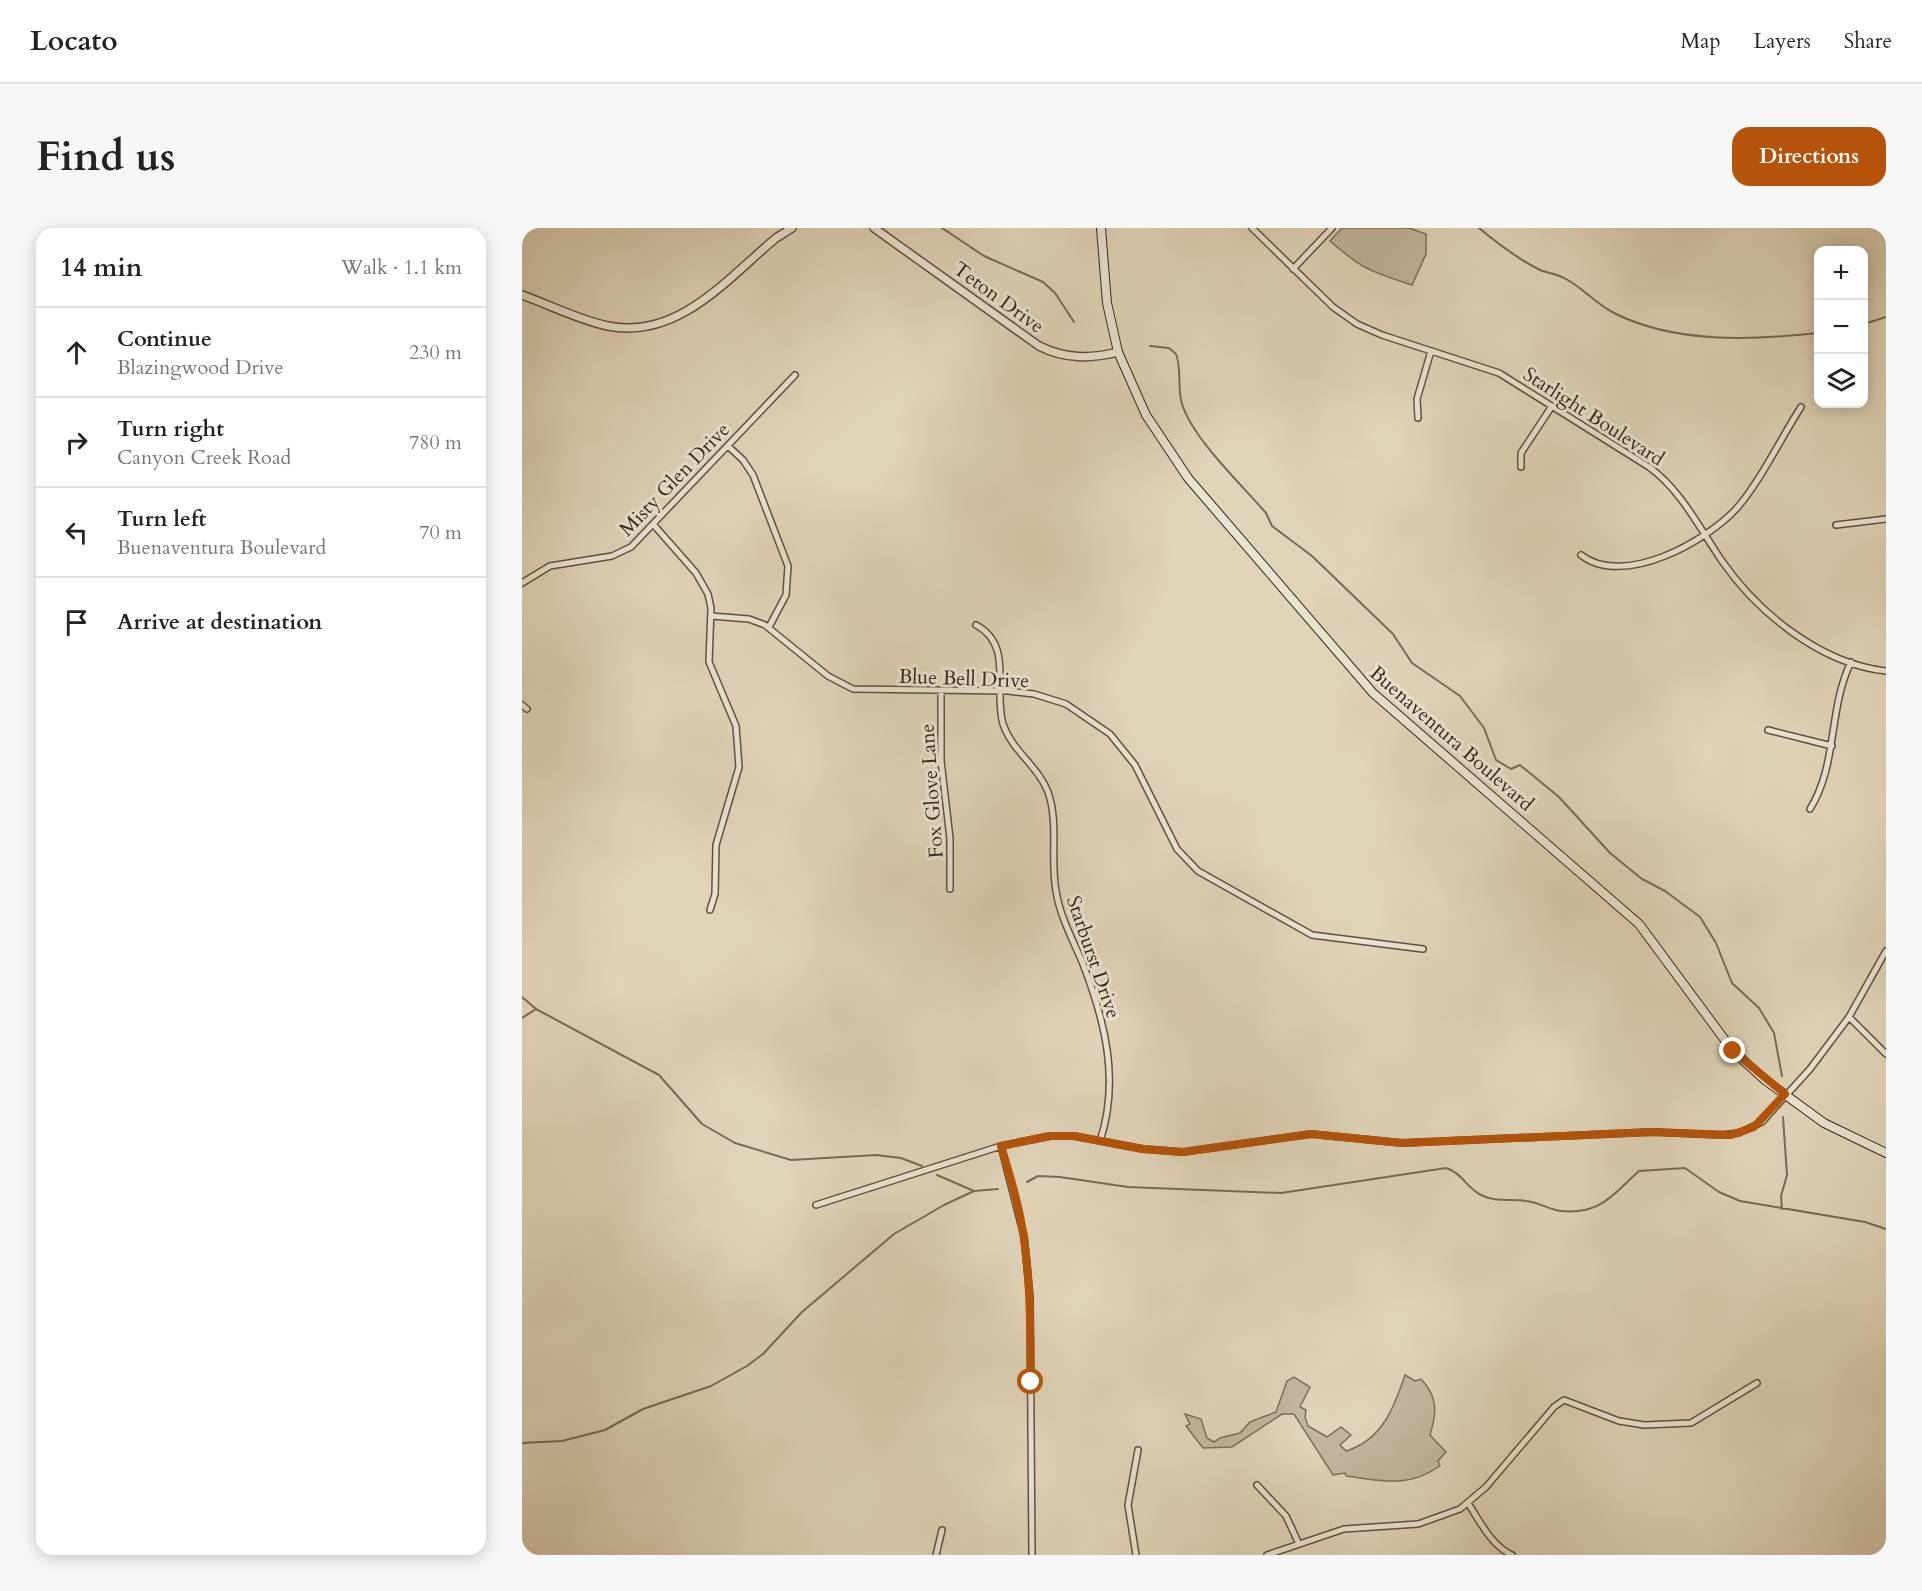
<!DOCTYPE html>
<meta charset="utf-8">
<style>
body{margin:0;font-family:Cardo,serif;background:#f6f6f6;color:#222}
.controls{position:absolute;right:18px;top:18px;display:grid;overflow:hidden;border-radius:12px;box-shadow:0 3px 15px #0003}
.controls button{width:54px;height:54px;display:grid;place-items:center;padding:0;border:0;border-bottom:2px solid #e0e0e0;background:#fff;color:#222;font:30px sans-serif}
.stop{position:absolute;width:18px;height:18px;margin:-14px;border:4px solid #b45309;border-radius:50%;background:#fff}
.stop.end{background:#b45309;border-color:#fff;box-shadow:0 2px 6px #0008}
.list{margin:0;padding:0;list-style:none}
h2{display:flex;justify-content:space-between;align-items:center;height:78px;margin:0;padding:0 24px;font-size:26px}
h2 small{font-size:20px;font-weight:400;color:#767676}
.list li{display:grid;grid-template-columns:39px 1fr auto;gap:18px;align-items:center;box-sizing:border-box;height:90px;padding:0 24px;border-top:2px solid #e0e0e0}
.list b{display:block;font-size:22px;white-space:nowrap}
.list p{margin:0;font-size:20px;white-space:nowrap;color:#767676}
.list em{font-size:20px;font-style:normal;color:#767676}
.icon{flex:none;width:33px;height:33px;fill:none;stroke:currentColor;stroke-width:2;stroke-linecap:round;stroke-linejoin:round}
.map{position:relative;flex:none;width:1364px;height:1327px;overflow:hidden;border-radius:18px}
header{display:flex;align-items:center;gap:36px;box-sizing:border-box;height:84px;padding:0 30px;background:#fff;border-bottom:2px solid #e0e0e0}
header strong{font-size:28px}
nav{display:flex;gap:33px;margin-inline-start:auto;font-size:21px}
.intro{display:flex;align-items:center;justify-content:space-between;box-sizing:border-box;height:144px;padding:0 36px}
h1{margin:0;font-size:42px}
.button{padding:15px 27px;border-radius:18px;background:#b45309;color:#fff;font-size:21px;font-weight:700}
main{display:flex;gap:36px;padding:0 36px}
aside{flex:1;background:#fff;border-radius:18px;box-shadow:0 3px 15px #0003}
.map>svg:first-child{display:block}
.green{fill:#c2b69d;stroke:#7a6e5a;stroke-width:1.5}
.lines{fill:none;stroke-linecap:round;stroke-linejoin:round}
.stream{stroke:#766a57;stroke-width:2}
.minor-casing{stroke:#5d5140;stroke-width:8}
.tertiary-casing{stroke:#5d5140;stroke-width:10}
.secondary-casing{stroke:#312517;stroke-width:10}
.minor{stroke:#ebe3d2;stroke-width:5}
.tertiary{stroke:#ebe3d2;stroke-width:7}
.secondary{stroke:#ebe3d2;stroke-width:8}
.route{stroke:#b45309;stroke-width:8}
.labels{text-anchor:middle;stroke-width:6;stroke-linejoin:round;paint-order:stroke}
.street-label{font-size:20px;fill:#312517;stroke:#ebe3d2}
</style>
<header>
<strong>Locato</strong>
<nav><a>Map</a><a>Layers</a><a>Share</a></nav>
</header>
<div class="intro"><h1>Find us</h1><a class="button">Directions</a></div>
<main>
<aside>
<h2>14 min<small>Walk · 1.1 km</small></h2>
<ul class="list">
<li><svg class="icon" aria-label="ahead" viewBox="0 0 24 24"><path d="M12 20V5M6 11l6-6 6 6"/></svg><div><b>Continue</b><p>Blazingwood Drive</p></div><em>230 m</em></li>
<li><svg class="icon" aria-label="right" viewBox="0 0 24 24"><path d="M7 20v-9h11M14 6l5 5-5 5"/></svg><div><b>Turn right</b><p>Canyon Creek Road</p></div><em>780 m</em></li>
<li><svg class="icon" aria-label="left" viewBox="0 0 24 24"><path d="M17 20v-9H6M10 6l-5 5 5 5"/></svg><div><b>Turn left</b><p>Buenaventura Boulevard</p></div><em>70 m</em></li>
<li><svg class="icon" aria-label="arrive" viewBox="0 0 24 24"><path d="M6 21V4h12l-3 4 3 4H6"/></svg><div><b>Arrive at destination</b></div></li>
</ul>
</aside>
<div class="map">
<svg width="1364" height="1327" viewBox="0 0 1364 1327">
<rect width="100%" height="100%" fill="#e0d4b9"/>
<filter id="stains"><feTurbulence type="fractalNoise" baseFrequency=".00333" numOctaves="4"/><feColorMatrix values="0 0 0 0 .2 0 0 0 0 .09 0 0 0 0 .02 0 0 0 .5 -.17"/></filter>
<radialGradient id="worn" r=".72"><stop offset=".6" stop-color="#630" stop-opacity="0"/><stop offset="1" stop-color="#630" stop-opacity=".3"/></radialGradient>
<path class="green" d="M820,0H887L904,6V26L890,57C850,44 841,42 808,13Z
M883,1147L893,1153L899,1151C916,1169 915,1184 908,1207L924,1224L916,1233L918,1238C886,1260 863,1253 824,1248L823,1245L811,1247L772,1186H760L710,1219L681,1220L664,1198L668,1196L663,1186L679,1191L685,1210L692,1214L698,1210L718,1205L728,1194L754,1184L765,1153L772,1149L788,1159L778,1179L784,1182L783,1189L786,1198L805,1209L819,1199L829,1207L818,1217L824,1223C860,1212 872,1180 883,1147Z"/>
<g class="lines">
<path class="stream" d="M420,0L462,28L521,54L533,65L552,94
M957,0C975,15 996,31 1018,42C1026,45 1035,46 1044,51C1061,60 1074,76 1092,85C1153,116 1231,112 1296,105
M1342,96L1364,89
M628,118L647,120L654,126C660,141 655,160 660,176C671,211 720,257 744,285L750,298L790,328L871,406L890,435L938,468L962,500L974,532L989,541L998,537L1037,569L1088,625L1120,651L1143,663L1178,689L1194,715L1210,755L1237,780L1252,805L1260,848
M0,769L14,781L137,847L180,896L213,915L269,932L354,927L379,930L400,938
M0,790L14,781
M415,947L452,963
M505,954L516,948L538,949L606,959L759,965L924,940C939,944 945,960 959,967C975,975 988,970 1004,973C1016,974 1028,982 1039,983C1079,987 1091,966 1117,943L1163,940L1197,964L1218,973L1343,994L1364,1001
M1260,981L1259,968L1265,947L1261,889
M0,1215L40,1213L83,1202L121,1181L189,1158L225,1138L241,1126L280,1084L372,1006L422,977L452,963L476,961"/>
<g class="minor-casing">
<path id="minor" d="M730,0L811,79L835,96L860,107L977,145L1127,239C1159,262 1178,301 1200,333C1236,385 1299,436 1364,443
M771,41L810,0
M896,190L895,171L909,123
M206,218L221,232L231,247L266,338L264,367L247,399
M999,239V225L1030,178
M131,296L174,345L186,366L189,380L187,434L214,498L217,539L194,617L193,666L188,682
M1314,297L1364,291
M1059,327C1101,360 1184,314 1215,280C1239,252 1259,210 1279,179
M0,355L28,338L90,328L109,319L273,147
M189,388L227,391L243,397L306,448L331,461L486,463L512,466L544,476L588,506L613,537L655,621L676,643L790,707L901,721
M454,397C492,417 471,462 481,496C490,523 516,538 526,564C537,595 528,631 534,663C538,689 551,712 561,736C583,793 598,853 578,913
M419,463V533L428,610V661
M0,477L5,481
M1246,502L1310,518
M1288,581C1316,536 1306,481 1329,434
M1327,789L1364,826
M479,918L502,1008L508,1069L510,1327
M294,977L479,918L528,908H552L621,921L661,924L789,906L880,915L1130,904L1199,907L1217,905L1240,894L1288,841L1327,789L1364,723
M735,1257L764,1288L777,1316
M946,1275C958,1294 970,1318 990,1327
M414,1327L420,1302
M614,1327L606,1277L616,1222
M745,1327L822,1301L896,1296L938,1281L964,1259L1032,1179L1042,1172L1097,1193L1122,1197L1169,1195L1235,1155"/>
</g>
<g class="tertiary-casing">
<path id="tertiary" d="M352,0L517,118C543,131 568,131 596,124
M0,67C28,77 57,92 86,98C156,112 206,50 254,10L270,0"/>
</g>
<g class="secondary-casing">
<path id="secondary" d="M579,0L585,75L596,124L624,187L666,250L851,465L1117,696L1211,823L1243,852L1302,895L1364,925"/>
</g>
<use href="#minor" class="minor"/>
<use href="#tertiary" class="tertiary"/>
<use href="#secondary" class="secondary"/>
</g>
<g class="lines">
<path class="route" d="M509,1154C508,1106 509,1059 502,1011C498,980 488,948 479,918L528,908H552L621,921L661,924L789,906L880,915L1130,904L1209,907L1232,899L1263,866L1211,823"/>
</g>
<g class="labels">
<g class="street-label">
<text transform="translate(477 69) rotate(36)" y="7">Teton Drive</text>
<text transform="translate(1072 188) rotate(33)" y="7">Starlight Boulevard</text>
<text transform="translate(152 251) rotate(-46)" y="7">Misty Glen Drive</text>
<text transform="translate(442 450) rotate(2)" y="7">Blue Bell Drive</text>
<text transform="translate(930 510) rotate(41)" y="7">Buenaventura Boulevard</text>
<text transform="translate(409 563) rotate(-94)" y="7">Fox Glove Lane</text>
<text transform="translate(572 729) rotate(71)" y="7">Starburst Drive</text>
</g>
</g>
<rect width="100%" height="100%" filter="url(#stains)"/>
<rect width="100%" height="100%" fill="url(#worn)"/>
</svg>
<div class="controls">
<button>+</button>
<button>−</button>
<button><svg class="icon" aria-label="layers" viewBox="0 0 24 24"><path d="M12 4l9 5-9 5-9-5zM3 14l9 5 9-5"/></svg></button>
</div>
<div class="stop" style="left:509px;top:1154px"></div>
<div class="stop end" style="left:1211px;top:823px"></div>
</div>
</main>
